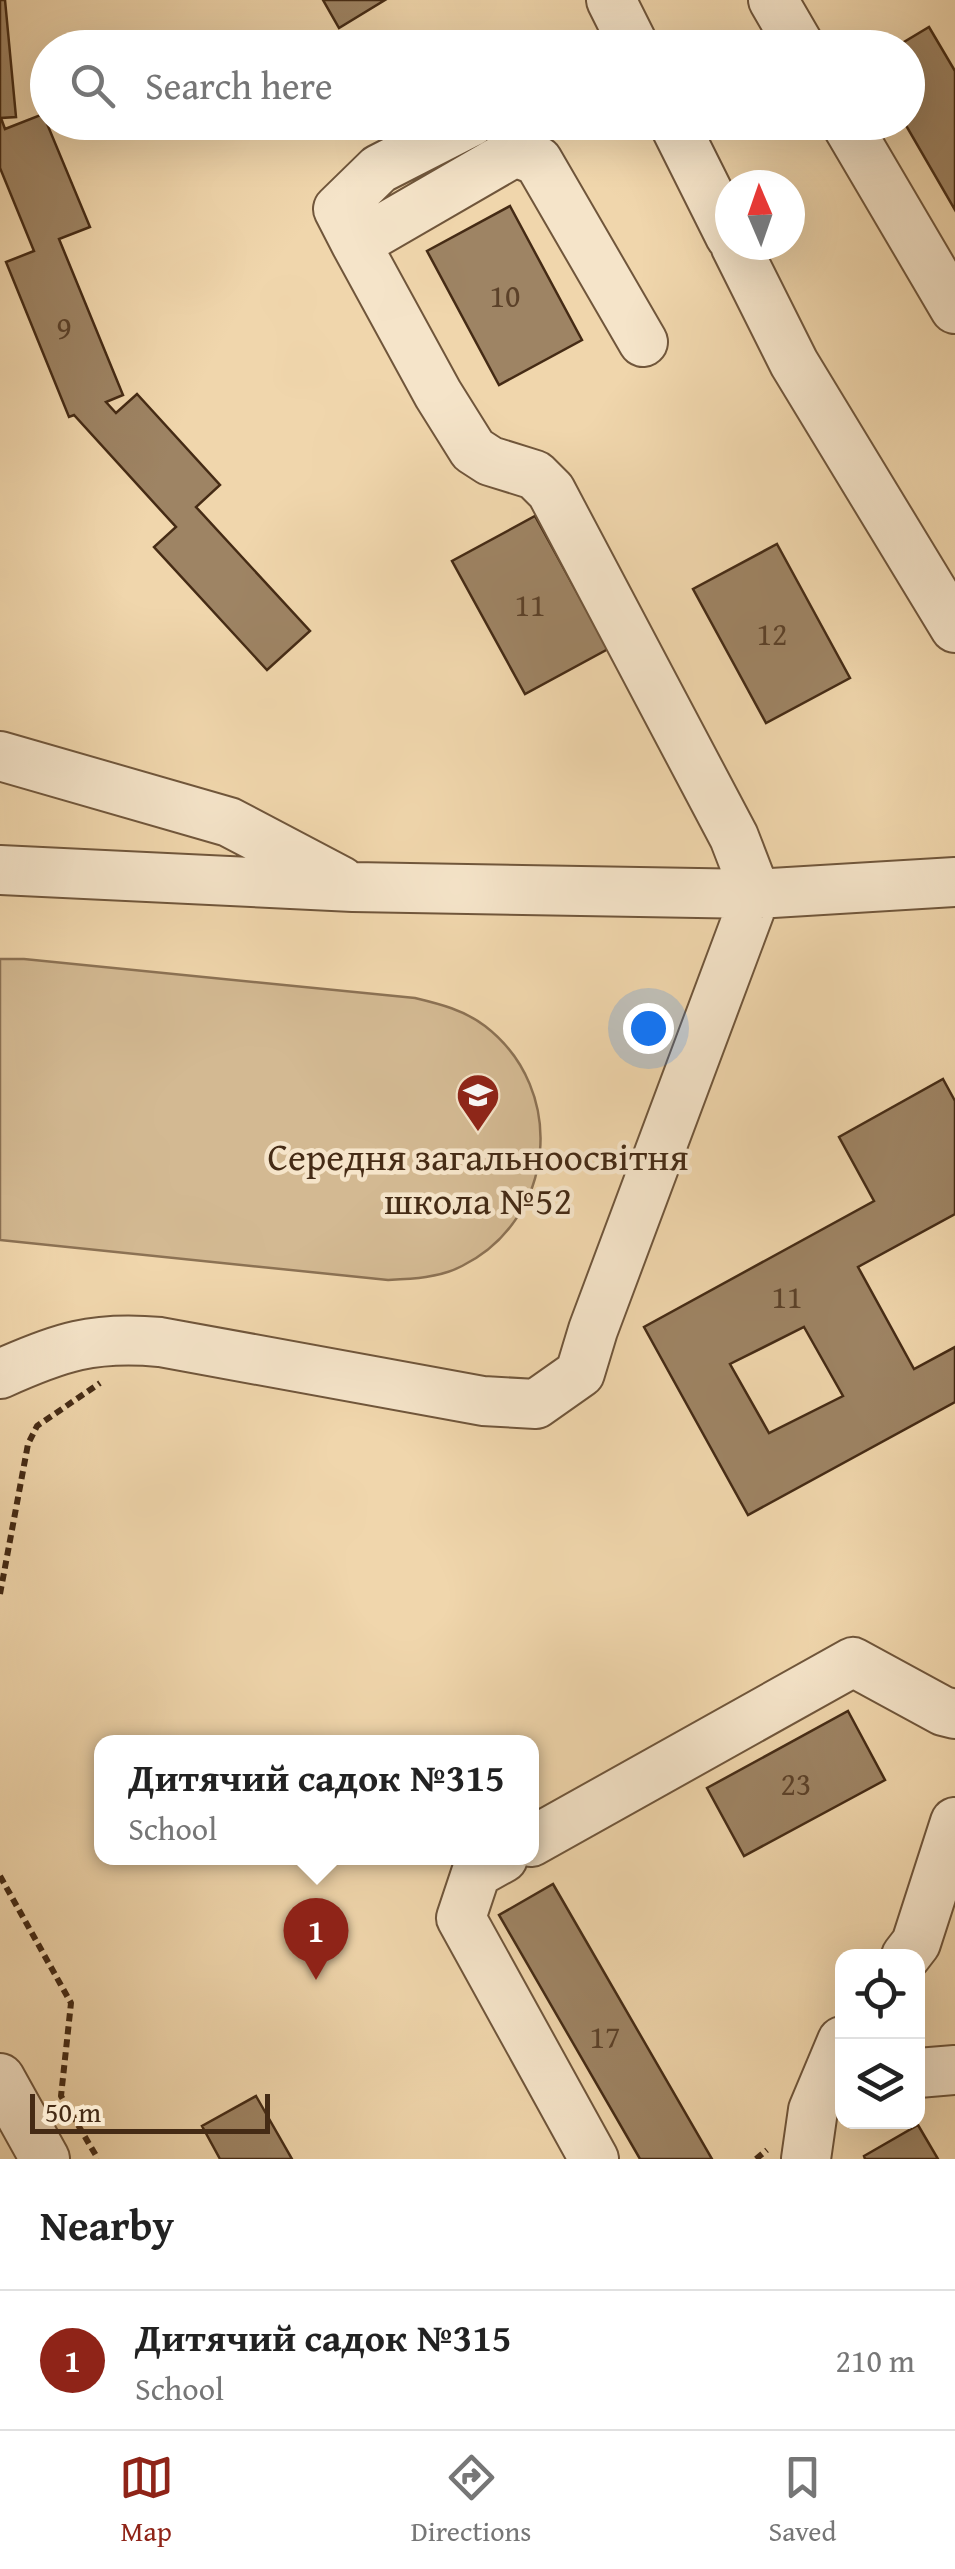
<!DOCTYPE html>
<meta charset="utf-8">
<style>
body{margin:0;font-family:"Gentium Book Plus",serif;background:#f2f2f2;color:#222}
.controls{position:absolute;right:30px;bottom:30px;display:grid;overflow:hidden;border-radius:20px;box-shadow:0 10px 40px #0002}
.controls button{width:90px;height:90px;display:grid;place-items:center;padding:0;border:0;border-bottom:2px solid #e0e0e0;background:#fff;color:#222;font:50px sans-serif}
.compass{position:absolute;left:715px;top:170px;width:90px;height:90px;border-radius:50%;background:#fff;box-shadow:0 10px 40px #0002;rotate:358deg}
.scale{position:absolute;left:30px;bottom:25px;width:240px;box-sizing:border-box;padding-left:10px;border:5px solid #452b15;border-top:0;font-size:28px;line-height:35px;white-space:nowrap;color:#452b15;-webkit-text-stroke:8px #f5e4c9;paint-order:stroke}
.you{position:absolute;left:648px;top:1028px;width:35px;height:35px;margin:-25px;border:8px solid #fff;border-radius:50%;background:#1a73e8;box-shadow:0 0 0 15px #1a73e833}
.badge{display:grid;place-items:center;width:65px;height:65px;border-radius:50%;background:#8f2418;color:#fff;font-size:32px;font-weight:700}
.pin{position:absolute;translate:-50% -82px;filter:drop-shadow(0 2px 5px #0008)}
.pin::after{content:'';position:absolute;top:52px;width:35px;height:30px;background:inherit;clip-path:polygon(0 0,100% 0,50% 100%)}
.popup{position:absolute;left:94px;top:1735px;width:445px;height:130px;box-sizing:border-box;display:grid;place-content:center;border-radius:20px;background:#fff;filter:drop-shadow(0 2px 8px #0005);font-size:32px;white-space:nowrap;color:#767676}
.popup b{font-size:38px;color:#222}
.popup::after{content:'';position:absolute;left:50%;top:100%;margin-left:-20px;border:20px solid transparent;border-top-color:#fff}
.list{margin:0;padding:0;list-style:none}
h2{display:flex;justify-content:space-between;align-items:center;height:130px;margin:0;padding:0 40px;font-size:42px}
h2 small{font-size:32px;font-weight:400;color:#767676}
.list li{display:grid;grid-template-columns:65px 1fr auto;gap:30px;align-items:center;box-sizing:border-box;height:140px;padding:0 40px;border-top:2px solid #e0e0e0}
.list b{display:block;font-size:38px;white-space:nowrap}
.list p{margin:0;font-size:32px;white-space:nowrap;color:#767676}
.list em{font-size:32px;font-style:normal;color:#767676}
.icon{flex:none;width:55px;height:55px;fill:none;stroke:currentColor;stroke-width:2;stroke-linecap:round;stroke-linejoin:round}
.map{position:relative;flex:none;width:955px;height:2159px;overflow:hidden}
.search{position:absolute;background:#fff;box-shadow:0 10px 40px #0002;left:30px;right:30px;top:30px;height:110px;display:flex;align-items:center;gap:25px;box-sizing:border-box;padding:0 35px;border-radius:55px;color:#767676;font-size:38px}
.sheet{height:270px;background:#fff}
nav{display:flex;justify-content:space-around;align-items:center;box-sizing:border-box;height:140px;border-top:2px solid #e0e0e0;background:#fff;font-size:28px;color:#767676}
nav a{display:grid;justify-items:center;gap:5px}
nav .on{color:#8f2418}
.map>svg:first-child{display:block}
.green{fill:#d3b992;stroke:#8c7254;stroke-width:2.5}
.building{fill:#9e8464;stroke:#452b15;stroke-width:2.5;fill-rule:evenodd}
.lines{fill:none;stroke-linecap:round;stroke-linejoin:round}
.minor-casing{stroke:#70563b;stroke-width:52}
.path{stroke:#452b15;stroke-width:6;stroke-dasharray:8 5;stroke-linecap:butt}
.minor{stroke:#f5e4c9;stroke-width:48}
.labels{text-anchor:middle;stroke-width:9;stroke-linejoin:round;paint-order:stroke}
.number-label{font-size:32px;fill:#5b4129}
.poi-label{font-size:38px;fill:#452b15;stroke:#f5e4c9}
</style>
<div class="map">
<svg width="955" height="2159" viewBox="0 0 955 2159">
<rect width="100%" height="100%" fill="#f0d6ac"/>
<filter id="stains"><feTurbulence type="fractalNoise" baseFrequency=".002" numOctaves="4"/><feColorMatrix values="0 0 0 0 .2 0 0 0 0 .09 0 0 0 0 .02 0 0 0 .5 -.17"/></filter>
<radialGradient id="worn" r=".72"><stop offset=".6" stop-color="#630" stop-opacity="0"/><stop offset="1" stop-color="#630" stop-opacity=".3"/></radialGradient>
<path class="green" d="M0,959H24L415,998C440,1004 464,1010 485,1026C568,1090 556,1219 462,1266C439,1278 413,1279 388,1280L0,1240Z"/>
<path class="building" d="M0,0H5L16,117L1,118L5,129L43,114L90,227L59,239L123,395L106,402L116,413L137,394L220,485L196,507L310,631L267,670L154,547L176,527L74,415L69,417L6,262L34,251L0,168Z
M323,0H385L339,28Z
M929,27L955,71V210L904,122H908V48H894Z
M510,206L582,340L499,385L427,251Z
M535,516L608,649L525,694L452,561Z
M777,544L850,678L766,723L693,589Z
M943,1079L955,1101V1214L858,1267L914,1369L955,1347V1402L748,1515L644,1327L874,1201L839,1137ZM804,1327L843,1396L769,1433L730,1364Z
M848,1711L885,1780L744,1856L707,1788Z
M553,1884L712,2159H640L499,1915Z
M256,2096L292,2159H220L202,2126Z
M918,2125L938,2159H865L864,2156Z"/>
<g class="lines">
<g class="minor-casing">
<path id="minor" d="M611,0L635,48
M773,0L801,48
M673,122L730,236
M845,122L955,309
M356,244L338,209L379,169L471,122
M735,245L794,363L955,628
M643,342L538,161L515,152L356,244L438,394L473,450L490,461L535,475L551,491L734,837L756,894L955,882
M0,756L229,822L341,881
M0,870L353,887L756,894L593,1330L580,1373L536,1404L483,1401L160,1342C93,1336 60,1347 0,1374
M531,1842L853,1662L943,1711L955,1714
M503,1858L476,1873L461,1918L594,2159
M906,1956L916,1943L955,1822
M918,2073L955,2070
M0,2078L45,2159
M806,2159L813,2110L842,2041"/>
</g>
<path class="path" d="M0,1594L28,1444L37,1426L100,1383
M0,1876L71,2003L61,2096L98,2159
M756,2159L767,2150"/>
<use href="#minor" class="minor"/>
</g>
<defs>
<g id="school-pin" transform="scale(2.25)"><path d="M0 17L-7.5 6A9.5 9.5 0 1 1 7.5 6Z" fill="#8f2418" stroke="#f5e4c9"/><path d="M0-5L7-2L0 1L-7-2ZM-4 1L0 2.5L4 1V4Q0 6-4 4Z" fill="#fff"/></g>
</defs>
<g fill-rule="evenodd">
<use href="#school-pin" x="478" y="1095"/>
</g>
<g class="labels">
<g class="number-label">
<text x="505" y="307">10</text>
<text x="64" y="339">9</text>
<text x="530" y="616">11</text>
<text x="772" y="645">12</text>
<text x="787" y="1308">11</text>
<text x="796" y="1795">23</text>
<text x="605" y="2048">17</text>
</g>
<g class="poi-label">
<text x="478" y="1170">Середня загальноосвітня<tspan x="478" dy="44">школа №52</tspan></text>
</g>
</g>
<rect width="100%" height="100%" filter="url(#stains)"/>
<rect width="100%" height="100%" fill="url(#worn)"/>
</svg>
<div class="controls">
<button><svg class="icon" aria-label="locate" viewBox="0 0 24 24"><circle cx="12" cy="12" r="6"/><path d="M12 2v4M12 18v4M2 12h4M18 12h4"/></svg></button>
<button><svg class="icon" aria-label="layers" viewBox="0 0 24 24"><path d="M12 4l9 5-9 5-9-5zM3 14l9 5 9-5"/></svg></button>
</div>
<svg class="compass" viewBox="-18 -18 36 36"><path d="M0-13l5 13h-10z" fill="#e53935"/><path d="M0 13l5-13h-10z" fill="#767676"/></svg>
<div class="scale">50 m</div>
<div class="you"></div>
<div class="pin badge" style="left:316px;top:1980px">1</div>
<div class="popup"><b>Дитячий садок №315</b>School</div>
<div class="search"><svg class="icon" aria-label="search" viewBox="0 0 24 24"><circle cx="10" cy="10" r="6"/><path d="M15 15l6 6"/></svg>Search here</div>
</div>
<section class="sheet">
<h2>Nearby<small></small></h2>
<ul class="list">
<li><span class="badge">1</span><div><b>Дитячий садок №315</b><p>School</p></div><em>210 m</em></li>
</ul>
</section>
<nav>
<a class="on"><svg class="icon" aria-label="map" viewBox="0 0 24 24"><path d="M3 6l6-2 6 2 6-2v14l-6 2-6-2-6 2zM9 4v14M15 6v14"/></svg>Map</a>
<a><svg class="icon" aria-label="directions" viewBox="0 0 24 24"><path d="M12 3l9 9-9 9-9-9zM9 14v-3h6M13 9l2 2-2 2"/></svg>Directions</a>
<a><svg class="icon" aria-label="saved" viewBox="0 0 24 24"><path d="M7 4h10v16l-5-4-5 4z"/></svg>Saved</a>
</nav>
